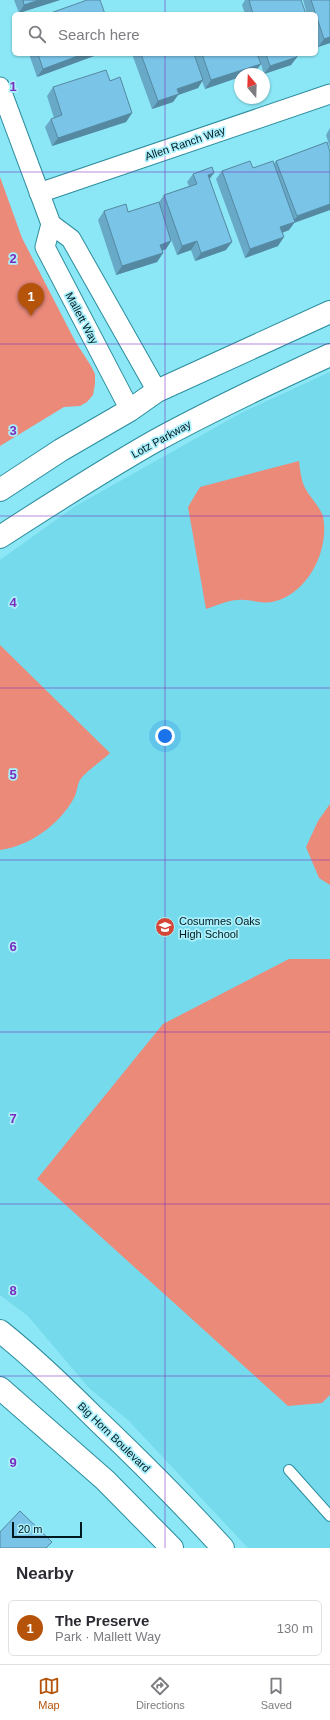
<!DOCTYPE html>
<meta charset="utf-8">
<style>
body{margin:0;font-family:Arial,sans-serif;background:#f2f2f3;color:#2b2b33}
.compass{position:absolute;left:234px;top:68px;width:36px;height:36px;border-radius:50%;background:#fff;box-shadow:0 1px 3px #0004;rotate:341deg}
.scale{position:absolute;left:12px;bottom:10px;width:70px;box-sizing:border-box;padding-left:4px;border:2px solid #00191e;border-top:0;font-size:11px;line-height:14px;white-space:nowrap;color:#00191e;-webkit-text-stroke:3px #aaf0fc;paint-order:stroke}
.you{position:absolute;left:165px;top:736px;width:14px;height:14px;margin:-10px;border:3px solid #fff;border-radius:50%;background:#1a73e8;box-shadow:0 0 0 6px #1a73e833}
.badge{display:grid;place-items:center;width:26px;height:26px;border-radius:50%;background:#b45309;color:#fff;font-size:13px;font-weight:700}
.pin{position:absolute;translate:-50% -33px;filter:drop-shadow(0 1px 2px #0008)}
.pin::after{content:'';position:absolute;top:21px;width:14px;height:12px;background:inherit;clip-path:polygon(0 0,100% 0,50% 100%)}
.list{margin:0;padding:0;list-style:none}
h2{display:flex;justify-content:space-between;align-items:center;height:52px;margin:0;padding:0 16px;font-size:17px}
h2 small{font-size:13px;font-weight:400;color:#7c7c81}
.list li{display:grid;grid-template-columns:26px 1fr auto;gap:12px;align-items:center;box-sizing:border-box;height:56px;margin:0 8px 8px;padding:0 8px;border:1px solid #e1e1e2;border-radius:6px}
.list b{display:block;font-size:15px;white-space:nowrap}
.list p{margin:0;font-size:13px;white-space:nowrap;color:#7c7c81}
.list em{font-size:13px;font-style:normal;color:#7c7c81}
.icon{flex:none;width:22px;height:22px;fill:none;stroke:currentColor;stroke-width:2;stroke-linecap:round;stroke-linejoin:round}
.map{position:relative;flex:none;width:330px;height:1548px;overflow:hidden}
.search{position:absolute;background:#fff;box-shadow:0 1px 3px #0004;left:12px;right:12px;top:12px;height:44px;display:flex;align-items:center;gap:10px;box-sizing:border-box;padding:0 14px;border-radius:6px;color:#7c7c81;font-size:15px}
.sheet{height:116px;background:#fff}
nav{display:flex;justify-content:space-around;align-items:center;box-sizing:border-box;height:56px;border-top:1px solid #e1e1e2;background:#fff;font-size:11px;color:#7c7c81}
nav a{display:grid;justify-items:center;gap:2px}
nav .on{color:#b45309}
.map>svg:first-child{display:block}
.built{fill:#74daec}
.green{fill:#ec8a7a}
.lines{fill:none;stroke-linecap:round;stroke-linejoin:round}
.service-casing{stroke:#2c8d9c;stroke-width:12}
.minor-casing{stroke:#2c8d9c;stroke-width:21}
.tertiary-casing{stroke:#2c8d9c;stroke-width:24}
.secondary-casing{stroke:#2c8d9c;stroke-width:24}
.service{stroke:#fff;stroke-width:10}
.minor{stroke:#fff;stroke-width:19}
.tertiary{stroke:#fff;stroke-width:22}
.secondary{stroke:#fff;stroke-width:22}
.wall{fill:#69a9c8}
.shaded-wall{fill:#5589a2}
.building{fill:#7ac4e8;stroke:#5589a2}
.grid{fill:none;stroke:#7b2cbf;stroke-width:1;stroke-opacity:0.55}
.labels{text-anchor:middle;stroke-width:3.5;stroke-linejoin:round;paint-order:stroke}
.street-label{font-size:11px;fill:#00191e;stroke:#aaf0fc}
.poi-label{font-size:11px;fill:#00191e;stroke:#aaf0fc;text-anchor:start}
.grid-label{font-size:13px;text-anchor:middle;font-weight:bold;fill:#7b2cbf;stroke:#aaf0fc;stroke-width:3.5;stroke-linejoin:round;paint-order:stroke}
</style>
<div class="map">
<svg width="330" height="1548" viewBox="0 0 330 1548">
<rect width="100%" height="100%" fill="#8be6f5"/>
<path class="built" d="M330,372V1548H248L128,1420L89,1388L28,1316L0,1295V560L74,507L241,413Z"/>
<path class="green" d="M0,177L22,238L75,341L91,366L95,374V384L93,395L87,402L80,406L64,407L0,446Z
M299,461C300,469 301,480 305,488C310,497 319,506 323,516C330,551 307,595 272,602C261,604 249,599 238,600C228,600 216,606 206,609L188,507L200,487Z
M0,645L110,753C103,760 85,772 80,780C77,785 77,793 74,798C60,824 30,846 0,850Z
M330,804V885L319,878L306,847L318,821Z
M289,959H330V1395L322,1403L288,1406L37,1179L163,1024Z"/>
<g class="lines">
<g class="service-casing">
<path id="service" d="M289,1470L330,1516"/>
</g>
<g class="minor-casing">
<path id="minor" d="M0,87L51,224L71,239L157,391
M39,193L330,94
M51,224L45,247L130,410"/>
</g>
<g class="tertiary-casing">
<path id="tertiary" d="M0,490L61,450L130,410L157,391L330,312
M0,537C51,504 102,471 155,441C212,410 271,382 330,355"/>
</g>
<g class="secondary-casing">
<path id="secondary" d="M0,1331C34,1358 66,1389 97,1420C140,1461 183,1504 223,1548
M0,1388L105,1480L172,1548"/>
</g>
<use href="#service" class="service"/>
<use href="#minor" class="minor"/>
<use href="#tertiary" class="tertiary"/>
<use href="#secondary" class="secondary"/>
</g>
<path class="wall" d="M14,0H60L19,13Z
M245,0H301L306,14H245L242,5Z
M303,0H330V43L318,47L316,40V14H307Z
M29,54H96L94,56L37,77Z
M132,54H296L297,57L291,65L264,74L261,64L255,72L249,74H240V77L205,89L202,81L198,88L178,95L173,102L152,109Z
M110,81L132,113L126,122L52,146L45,127L51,119L54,118L47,96L53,87Z
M330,128V148L326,135Z
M327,142L294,223L289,230L282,233L278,246L245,258L216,179L222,171L253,168L274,164L276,161Z
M193,174L210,179L226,250L195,261L191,250L177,255L171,239V241L166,249L162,251L163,253L157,262L116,275L98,220L104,211L128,212L159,202L164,195L189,186L187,182Z"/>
<path class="shaded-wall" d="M39,0H60L19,13L24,5Z
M330,37V43L318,47L324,39Z
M83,54H96L94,56L37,77L43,69Z
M297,57L291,65L264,74L270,66Z
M261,64L255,72L249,74H240V77L205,89L211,80Z
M203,80L198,88L178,95L173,102L152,109L158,101L177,89Z
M132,113L126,122L52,146L58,138Z
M214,173L208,181V175Z
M330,204V210L294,223L289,230L274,236L280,227L292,223L297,216Z
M284,237L278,246L245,258L250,249Z
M171,241L166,249L155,253L160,245Z
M197,241L191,250L177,255L182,246Z
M232,242L226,250L195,261L201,253Z
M163,253L157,262L116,275L122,266Z"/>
<path class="building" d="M23,0H39L24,5Z
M87,0H100L105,14H48Z
M249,0H301L306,14H253Z
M311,0H330V37L324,39Z
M38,54H83L43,69Z
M141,54H194L203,80L177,89L179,94L158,101Z
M202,54H257L261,64L211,80Z
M266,54H296L297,57L270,66Z
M106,70L110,81L120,77L132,113L58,138L51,119L62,115L53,87Z
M327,142L330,152V204L297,216L276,161Z
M250,161L253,168L273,161L295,222L280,227L284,237L250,249L222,171Z
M212,167L214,173L208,175L232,242L201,253L197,241L182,246L164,195L197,184L193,174Z
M159,202L171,241L160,245L163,253L122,266L104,211L126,204L128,212Z
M20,1511L52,1542L46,1548H0V1532Z"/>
<path class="grid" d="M165,0V14M165,54V1548M0,172H330M0,344H330M0,516H330M0,688H330M0,860H330M0,1032H330M0,1204H330M0,1376H330"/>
<defs>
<g id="school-disc" transform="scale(1)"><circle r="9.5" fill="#d44737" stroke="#aaf0fc"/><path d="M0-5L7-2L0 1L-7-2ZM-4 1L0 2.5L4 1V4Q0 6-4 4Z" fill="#fff"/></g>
</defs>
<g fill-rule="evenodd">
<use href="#school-disc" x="165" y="927"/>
</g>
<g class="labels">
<g class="street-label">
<text transform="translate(185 143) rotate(-19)" y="4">Allen Ranch Way</text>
<text transform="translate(82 318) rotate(62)" y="4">Mallett Way</text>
<text transform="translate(161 439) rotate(-29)" y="4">Lotz Parkway</text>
<text transform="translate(114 1437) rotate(44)" y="4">Big Horn Boulevard</text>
</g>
<g class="poi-label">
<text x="179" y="925">Cosumnes Oaks<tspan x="179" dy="13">High School</tspan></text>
</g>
</g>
<g class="grid-label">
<text x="13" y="91">1</text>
<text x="13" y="263">2</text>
<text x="13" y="435">3</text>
<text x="13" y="607">4</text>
<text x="13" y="779">5</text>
<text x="13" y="951">6</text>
<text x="13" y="1123">7</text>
<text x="13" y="1295">8</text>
<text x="13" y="1467">9</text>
</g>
</svg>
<svg class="compass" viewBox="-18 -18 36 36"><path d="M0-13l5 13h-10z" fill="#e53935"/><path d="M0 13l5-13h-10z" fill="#7c7c81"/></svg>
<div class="scale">20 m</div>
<div class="you"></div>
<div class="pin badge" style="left:31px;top:316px">1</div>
<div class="search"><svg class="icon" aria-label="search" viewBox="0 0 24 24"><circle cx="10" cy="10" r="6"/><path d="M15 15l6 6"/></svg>Search here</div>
</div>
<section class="sheet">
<h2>Nearby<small></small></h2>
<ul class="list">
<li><span class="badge">1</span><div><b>The Preserve</b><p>Park · Mallett Way</p></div><em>130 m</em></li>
</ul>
</section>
<nav>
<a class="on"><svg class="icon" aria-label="map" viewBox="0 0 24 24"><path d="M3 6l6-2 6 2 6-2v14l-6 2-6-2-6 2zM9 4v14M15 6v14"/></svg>Map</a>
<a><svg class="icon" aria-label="directions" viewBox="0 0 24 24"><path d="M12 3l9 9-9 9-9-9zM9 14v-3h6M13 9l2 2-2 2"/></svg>Directions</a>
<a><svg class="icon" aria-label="saved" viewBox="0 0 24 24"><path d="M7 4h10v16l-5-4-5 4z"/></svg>Saved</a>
</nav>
